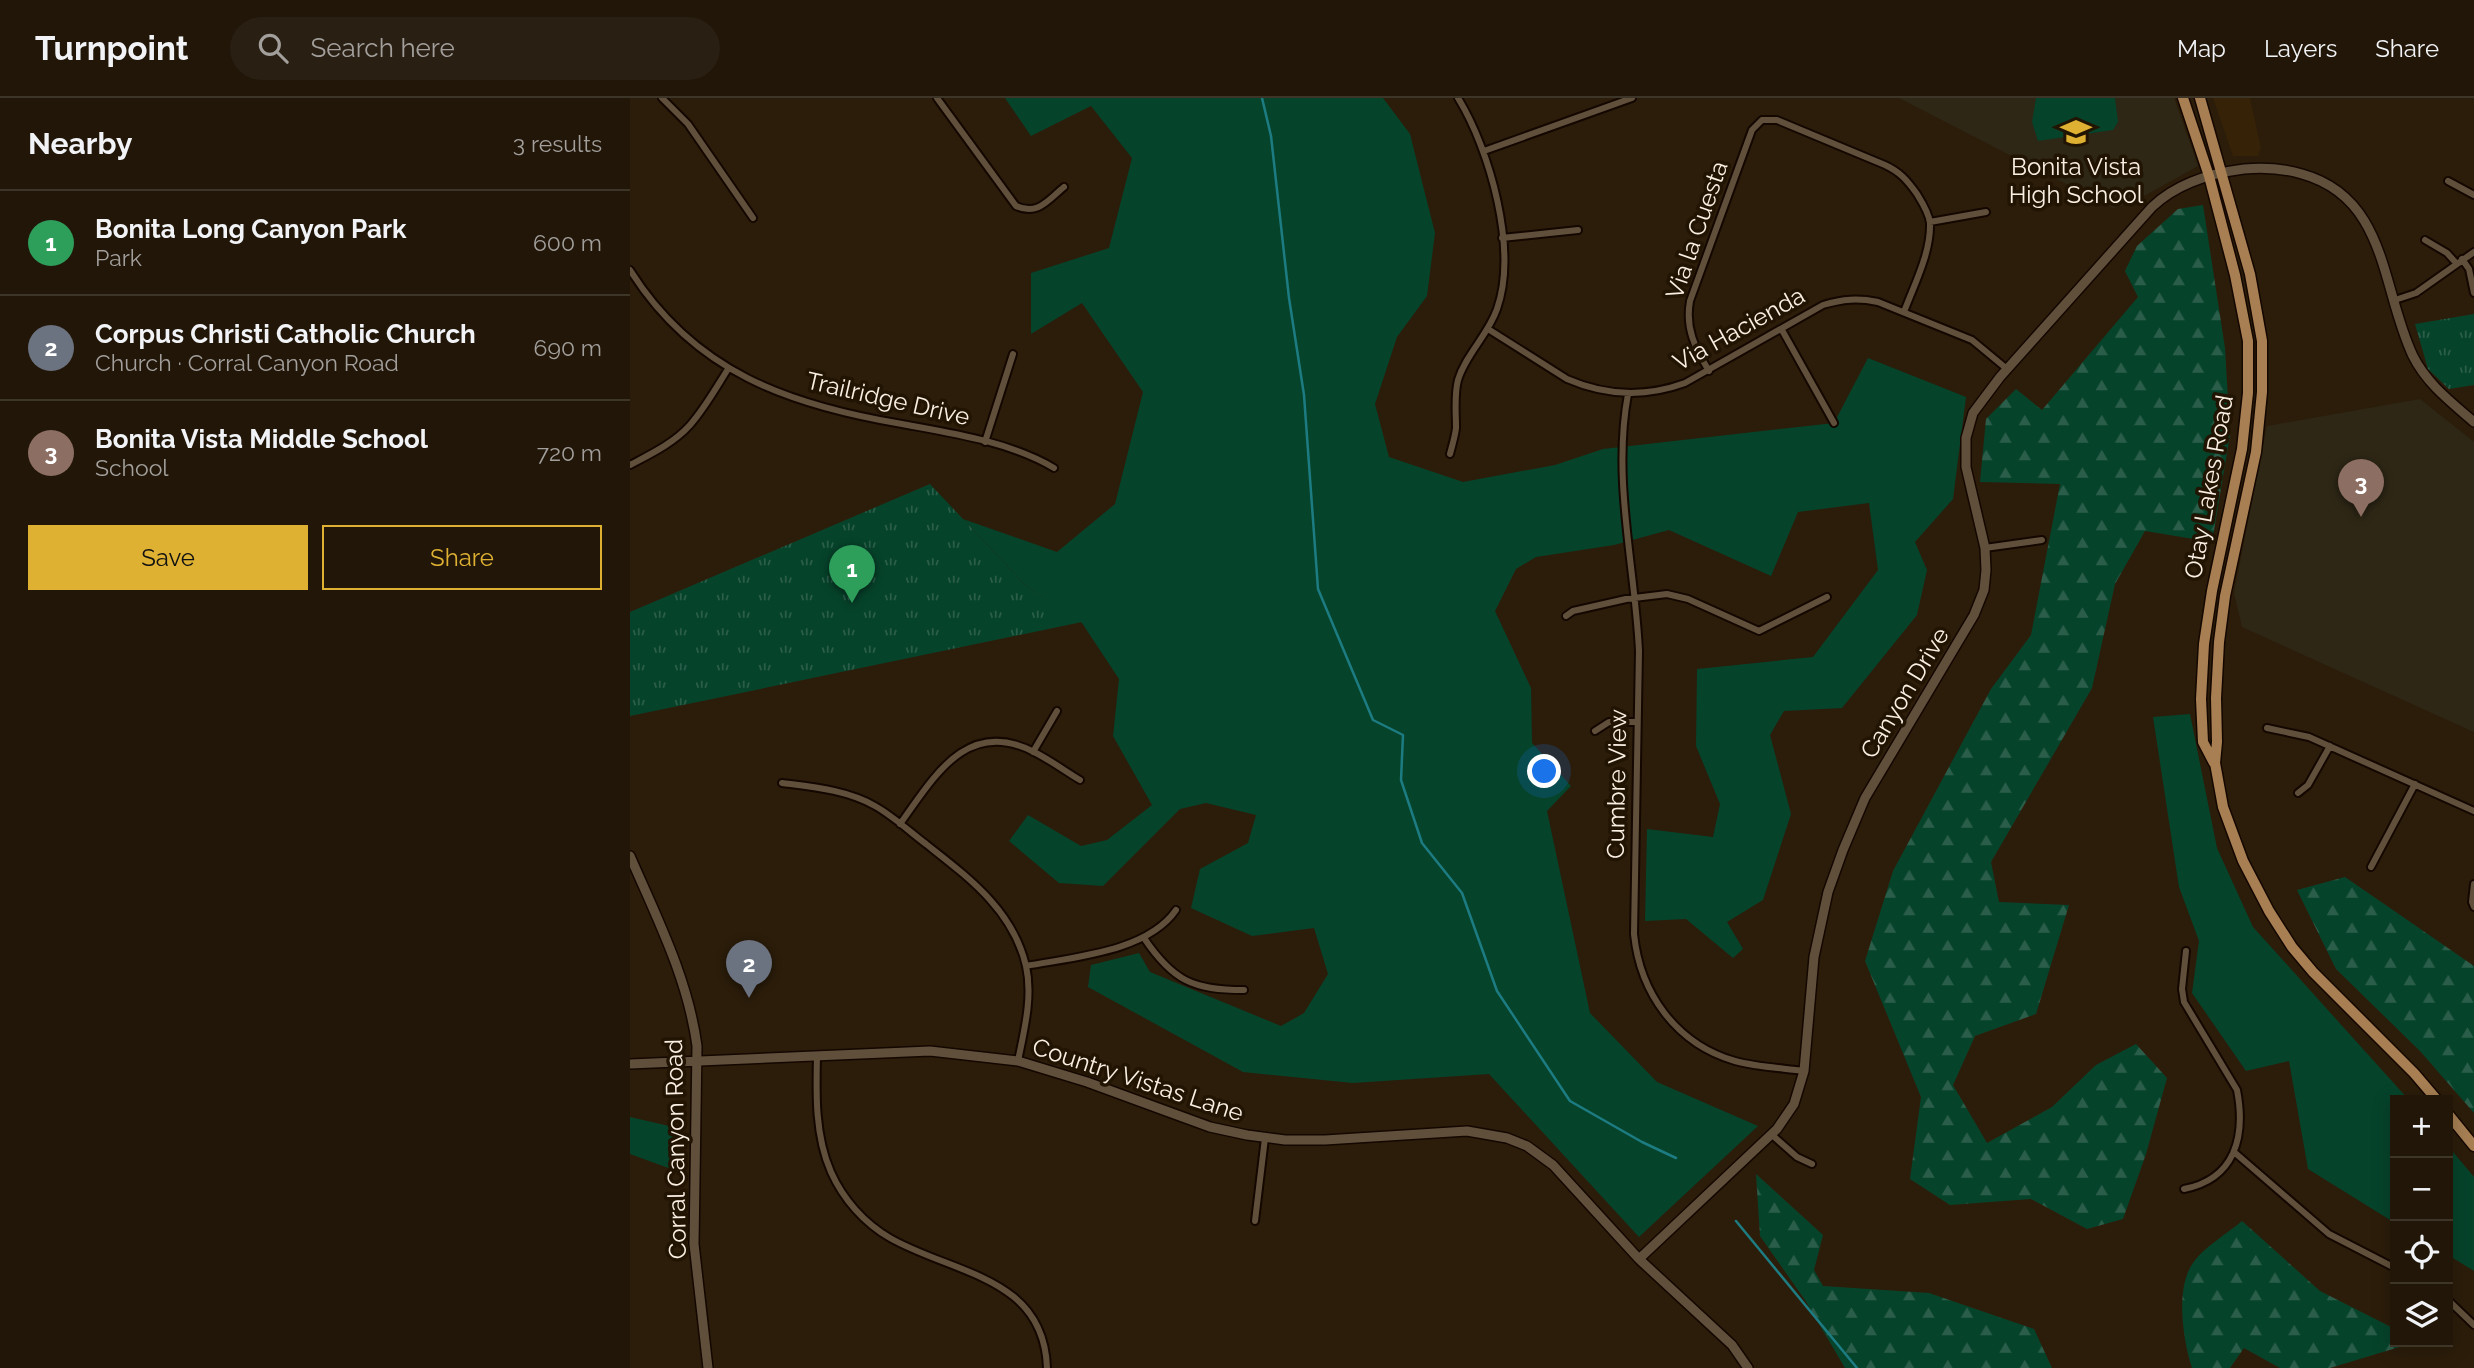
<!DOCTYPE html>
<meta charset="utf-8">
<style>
body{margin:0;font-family:Raleway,sans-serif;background:#291f12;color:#f1f3f6}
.controls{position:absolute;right:21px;bottom:21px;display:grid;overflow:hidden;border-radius:0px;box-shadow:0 4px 18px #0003}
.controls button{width:63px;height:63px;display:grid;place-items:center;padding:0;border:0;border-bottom:2px solid #3e3529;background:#211608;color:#f1f3f6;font:35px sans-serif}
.you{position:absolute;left:915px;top:674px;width:24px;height:24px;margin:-18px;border:5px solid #fff;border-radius:50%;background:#1a73e8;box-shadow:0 0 0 10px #1a73e833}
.badge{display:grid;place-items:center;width:46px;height:46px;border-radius:50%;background:#deb133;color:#fff;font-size:23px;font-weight:700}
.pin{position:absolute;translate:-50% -58px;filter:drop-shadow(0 2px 4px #0008)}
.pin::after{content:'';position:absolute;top:37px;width:24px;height:21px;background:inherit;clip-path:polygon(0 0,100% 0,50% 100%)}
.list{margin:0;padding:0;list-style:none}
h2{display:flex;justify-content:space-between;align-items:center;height:91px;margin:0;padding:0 28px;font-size:30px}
h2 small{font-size:23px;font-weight:400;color:#a29f9c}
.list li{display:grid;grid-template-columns:46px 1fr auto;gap:21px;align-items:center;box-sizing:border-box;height:105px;padding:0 28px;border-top:2px solid #3e3529}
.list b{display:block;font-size:26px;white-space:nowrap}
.list p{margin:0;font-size:23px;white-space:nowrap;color:#a29f9c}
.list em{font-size:23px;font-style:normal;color:#a29f9c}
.actions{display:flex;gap:14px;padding:21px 28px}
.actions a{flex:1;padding:16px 0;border:2px solid #deb133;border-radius:0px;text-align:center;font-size:24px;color:#deb133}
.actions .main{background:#deb133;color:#111}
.icon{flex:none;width:38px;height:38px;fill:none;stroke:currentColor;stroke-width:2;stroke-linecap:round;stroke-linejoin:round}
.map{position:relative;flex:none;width:1844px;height:1270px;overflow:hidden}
header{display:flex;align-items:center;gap:42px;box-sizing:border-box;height:98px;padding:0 35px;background:#211608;border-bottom:2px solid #3e3529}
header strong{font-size:33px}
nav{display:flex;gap:38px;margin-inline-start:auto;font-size:24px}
.search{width:490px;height:63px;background:#291f12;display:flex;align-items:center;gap:18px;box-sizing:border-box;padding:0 24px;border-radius:38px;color:#a29f9c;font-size:26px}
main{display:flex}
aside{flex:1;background:#211608}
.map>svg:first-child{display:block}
.built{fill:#352207}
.education{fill:#2e2716}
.grass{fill:#06432b}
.forest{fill:url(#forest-firs)}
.park{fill:url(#park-tufts)}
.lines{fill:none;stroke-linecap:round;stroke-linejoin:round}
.stream{stroke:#1d7c82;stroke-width:2.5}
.street-casing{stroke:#140700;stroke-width:10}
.secondary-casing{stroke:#140700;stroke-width:12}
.primary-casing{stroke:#140700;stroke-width:13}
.street{stroke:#60503b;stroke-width:6}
.secondary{stroke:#60503b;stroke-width:9}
.primary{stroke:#a77f53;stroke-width:10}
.labels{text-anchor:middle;stroke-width:7;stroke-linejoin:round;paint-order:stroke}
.poi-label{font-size:24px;fill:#f9efe3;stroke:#221402}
.street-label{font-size:24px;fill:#f9efe3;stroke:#221402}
</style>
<header>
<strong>Turnpoint</strong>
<div class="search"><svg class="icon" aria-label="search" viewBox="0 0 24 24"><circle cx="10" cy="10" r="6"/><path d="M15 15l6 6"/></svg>Search here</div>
<nav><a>Map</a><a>Layers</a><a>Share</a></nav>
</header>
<main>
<aside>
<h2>Nearby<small>3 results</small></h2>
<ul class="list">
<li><span class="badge" style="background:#2e9e5b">1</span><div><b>Bonita Long Canyon Park</b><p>Park</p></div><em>600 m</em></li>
<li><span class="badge" style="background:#6b7280">2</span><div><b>Corpus Christi Catholic Church</b><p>Church · Corral Canyon Road</p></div><em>690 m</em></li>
<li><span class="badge" style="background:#8d6e63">3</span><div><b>Bonita Vista Middle School</b><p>School</p></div><em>720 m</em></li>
</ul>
<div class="actions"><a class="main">Save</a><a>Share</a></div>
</aside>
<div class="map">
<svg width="1844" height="1270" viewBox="0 0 1844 1270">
<defs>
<pattern id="forest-firs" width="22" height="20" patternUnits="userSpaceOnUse" patternTransform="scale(1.75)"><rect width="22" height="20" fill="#06432b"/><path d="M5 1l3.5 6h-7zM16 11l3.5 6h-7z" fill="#2b5e4a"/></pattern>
<pattern id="park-tufts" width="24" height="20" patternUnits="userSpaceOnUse" patternTransform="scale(1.75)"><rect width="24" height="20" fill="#06432b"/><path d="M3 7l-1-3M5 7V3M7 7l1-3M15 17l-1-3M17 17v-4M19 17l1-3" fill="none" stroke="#2b5e4a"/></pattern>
</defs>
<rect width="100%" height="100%" fill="#2c1d0a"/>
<path class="built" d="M1583,0H1620L1631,50L1628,58H1603Z"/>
<path class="education" d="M1269,0H1544L1568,68L1505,103L1483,110Z
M1790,301L1844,344V634L1612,529L1604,495L1637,328Z"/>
<path class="grass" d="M375,0H753L780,36L805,135L797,198L767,239L745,306L759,359L833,384L925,367L973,351L1204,325L1238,260L1336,299L1323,401L1285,444L1297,472L1287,517L1212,610L1154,613L1140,637L1161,716L1133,802L1097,824L1113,851L1103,860L1056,821L1015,823L1017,731L1083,739L1090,706L1066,648L1067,571L1183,559L1248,472L1239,405L1168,414L1141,478L1039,432L984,447L906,459L886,471L865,513L901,590L902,645L941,688L917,713L960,915L1027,984L1128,1028L1009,1139L859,976L723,985L613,974L458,889L461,867L509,855L520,874L651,928L674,915L698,876L684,830L622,838L561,810L570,771L618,745L626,717L576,705L550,711L473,788L429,785L379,743L398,717L451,748L477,742L522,707L483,638L489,581L452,525L396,488L333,421L427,454L485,406L513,294L452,205L401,236V175L479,150L502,60L461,8L401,38Z
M1406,0H1485L1488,24L1483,32L1408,43L1402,24Z
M1560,616L1587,750L1623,829L1779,1002H1765V1125L1678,1071L1659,963L1616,973L1562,895L1569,843L1549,789L1523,619Z
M0,1019L48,1030L52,1075L0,1056Z
M1818,1048L1844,1079V1173L1818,1157Z"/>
<path class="forest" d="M1573,107L1595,250L1600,337L1582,444L1515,433L1485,486L1462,590L1361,764L1369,804L1439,807L1406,916L1345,938L1323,987L1357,1045L1422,1009L1466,967L1506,946L1537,980L1516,1056L1493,1121L1457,1131L1401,1101L1320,1107L1280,1081L1291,999L1235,863L1263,773L1361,591L1401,537L1430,386L1350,384L1356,321L1386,291L1412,312L1508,199L1495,173L1507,148L1548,111Z
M1715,779L1844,868V1015L1790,953L1706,871L1667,792Z
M1126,1076L1193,1137L1184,1172L1193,1188L1299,1195L1404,1231L1422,1270H1215L1175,1202L1130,1138Z
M1612,1123L1690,1193L1765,1231V1244H1786L1700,1270H1650L1614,1250L1600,1270H1562C1553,1242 1545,1190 1563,1165C1573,1150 1598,1135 1612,1123Z"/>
<path class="park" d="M1844,216V287L1819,291L1798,271L1785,226Z
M300,386L396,488L452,524L0,618V514Z"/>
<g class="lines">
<path class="stream" d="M632,0L641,38L659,200L674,297L688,491L743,622L773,637L771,682L792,745L832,795L867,893L940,1003L1012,1044L1046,1060
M1106,1123L1227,1270"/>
<g class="street-casing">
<path id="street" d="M32,0L58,26L123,120
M307,0L386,108C408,118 418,102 434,89
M854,53L1002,0
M1818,83L1844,97
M1300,124L1356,114
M872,140L948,132
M1795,142L1817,155L1826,165
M1832,161L1839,171L1844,195
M0,172C64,274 159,307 272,326C321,335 381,344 424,370
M1765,202L1786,195L1844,154
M858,231L937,281C976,298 1014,300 1055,285L1193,207C1213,201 1228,200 1248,204L1342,242L1377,271
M1152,232L1204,325
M1079,273C1065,250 1055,230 1060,203L1122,32L1132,22H1147L1255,67C1270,74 1277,82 1287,96C1292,104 1299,115 1300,125C1301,155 1284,187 1274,214
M998,296C982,382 1005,467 1009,553L1004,836C1010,895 1046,946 1105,963C1127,969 1151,970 1174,973
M355,344L383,256
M820,356C822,348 825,339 826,330C826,314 824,297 828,282C836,256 858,237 867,211C888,152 860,52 828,0
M0,367C21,356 44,345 60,327C75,310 86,290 98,271
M1355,450L1412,442
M936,518L943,513L996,501L1037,496L1058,501L1129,533L1197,499
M1637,630L1679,639L1844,713
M965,633L979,624H1007
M403,654L427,613
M152,685C183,689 217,692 245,708C263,718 280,734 296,746C339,780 383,812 396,868C403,899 394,933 388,963
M1668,695L1678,687L1700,648
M270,726C304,679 337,619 404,654C420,662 435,673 450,682
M1741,769L1785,686
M1844,786L1842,804L1844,809
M514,840C543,883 563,892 614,892
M396,868C443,859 517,854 546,812
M187,958C186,996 185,1038 201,1074C213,1101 234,1125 260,1140C323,1176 414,1178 417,1270
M1141,1036L1167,1059L1182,1066
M1604,1054L1699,1136L1765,1170
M1554,1091C1605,1081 1616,1039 1607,992L1554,904L1552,891L1556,853
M625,1123L635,1040
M1818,1202L1844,1227"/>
</g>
<g class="secondary-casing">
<path id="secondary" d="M0,758C27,820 58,881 67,948L64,1146L78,1270
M0,966L300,953L388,963L457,984L580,1029L617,1037L655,1042H695L837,1033L877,1040L897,1048L923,1067L1009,1161L1102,1247L1118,1270
M1009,1161L1147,1031L1164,1006L1174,973L1184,859L1198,794L1213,752L1235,700L1344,517L1354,492L1356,472L1355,450L1336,369V340L1343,315L1370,279L1522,109C1546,86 1582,75 1614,71C1635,69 1652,70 1672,76C1758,100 1751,191 1783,258C1797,286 1821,304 1844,324"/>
</g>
<g class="primary-casing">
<path id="primary" d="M1553,0L1579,78L1605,177L1618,243V295L1612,351L1582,493L1574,546L1571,601L1573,644L1584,665
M1570,0L1620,176L1632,243V294L1626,354L1595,498L1589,544L1586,600L1587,644L1585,665L1593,709L1613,763L1639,813L1662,849L1683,874L1784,975L1807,1002
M1818,1016L1844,1048"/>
</g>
<use href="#street" class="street"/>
<use href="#secondary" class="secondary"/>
<use href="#primary" class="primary"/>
</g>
<defs>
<g id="school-bare" transform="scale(2.415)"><path d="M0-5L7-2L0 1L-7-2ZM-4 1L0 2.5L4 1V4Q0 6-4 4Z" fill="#deb133" stroke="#221402" stroke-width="2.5" paint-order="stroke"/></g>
</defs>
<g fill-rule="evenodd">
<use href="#school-bare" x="1446" y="34"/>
</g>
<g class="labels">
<g class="poi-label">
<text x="1446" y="77">Bonita Vista<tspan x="1446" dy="28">High School</tspan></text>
</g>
<g class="street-label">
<text transform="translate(1067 132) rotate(-71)" y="8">Via la Cuesta</text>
<text transform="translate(1109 231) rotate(-29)" y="8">Via Hacienda</text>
<text transform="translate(258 301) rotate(13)" y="8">Trailridge Drive</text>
<text transform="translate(1579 389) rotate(-80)" y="8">Otay Lakes Road</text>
<text transform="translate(1275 595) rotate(-59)" y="8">Canyon Drive</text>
<text transform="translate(987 686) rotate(-89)" y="8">Cumbre View</text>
<text transform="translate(508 982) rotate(18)" y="8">Country Vistas Lane</text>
<text transform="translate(46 1051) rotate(-91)" y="8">Corral Canyon Road</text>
</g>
</g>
</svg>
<div class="controls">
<button>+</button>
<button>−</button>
<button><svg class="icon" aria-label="locate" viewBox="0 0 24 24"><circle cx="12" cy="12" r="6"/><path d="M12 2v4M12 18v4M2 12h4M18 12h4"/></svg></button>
<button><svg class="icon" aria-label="layers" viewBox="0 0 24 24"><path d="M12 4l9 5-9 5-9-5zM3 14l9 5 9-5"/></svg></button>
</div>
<div class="you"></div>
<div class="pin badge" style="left:222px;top:505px;background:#2e9e5b">1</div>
<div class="pin badge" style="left:119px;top:900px;background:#6b7280">2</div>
<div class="pin badge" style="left:1731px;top:419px;background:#8d6e63">3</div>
</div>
</main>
